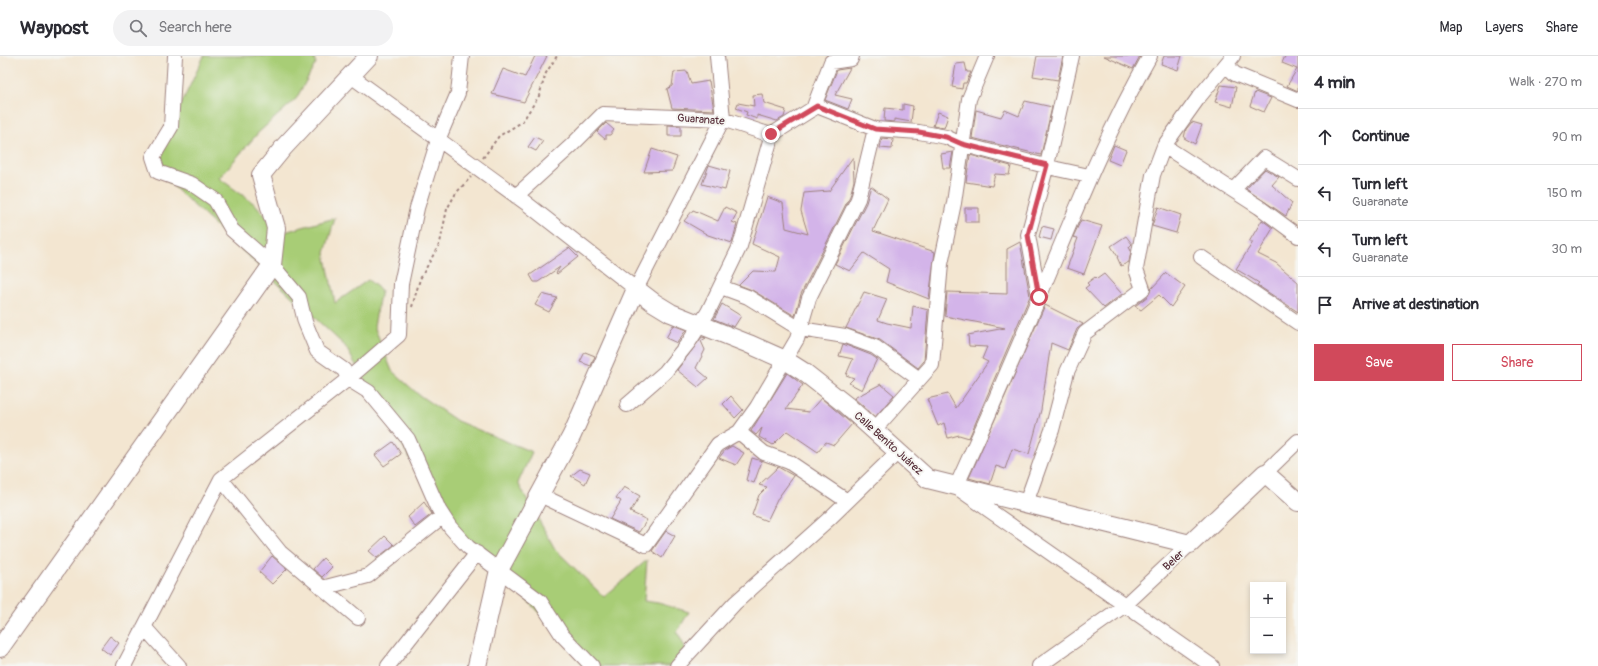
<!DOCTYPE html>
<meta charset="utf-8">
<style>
body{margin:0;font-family:Pangolin,sans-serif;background:#f2f2f3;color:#2b2b33}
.controls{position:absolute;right:12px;bottom:12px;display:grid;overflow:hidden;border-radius:0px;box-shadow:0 2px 6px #0003}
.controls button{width:36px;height:36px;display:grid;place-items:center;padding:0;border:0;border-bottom:1px solid #e1e1e2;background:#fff;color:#2b2b33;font:20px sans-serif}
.stop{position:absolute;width:12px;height:12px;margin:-9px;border:3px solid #d1495b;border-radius:50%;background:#fff}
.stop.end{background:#d1495b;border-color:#fff;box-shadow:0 1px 4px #0008}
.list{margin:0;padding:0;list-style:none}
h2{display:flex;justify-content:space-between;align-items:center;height:52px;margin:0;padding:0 16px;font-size:17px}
h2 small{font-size:13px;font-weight:400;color:#7c7c81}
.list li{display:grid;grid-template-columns:26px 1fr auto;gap:12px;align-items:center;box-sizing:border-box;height:56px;padding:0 16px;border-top:1px solid #e1e1e2}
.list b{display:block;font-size:15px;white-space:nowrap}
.list p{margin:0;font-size:13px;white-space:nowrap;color:#7c7c81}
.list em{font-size:13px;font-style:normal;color:#7c7c81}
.actions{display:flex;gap:8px;padding:12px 16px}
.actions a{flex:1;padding:9px 0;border:1px solid #d1495b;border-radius:0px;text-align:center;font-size:14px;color:#d1495b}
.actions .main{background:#d1495b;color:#fff}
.icon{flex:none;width:22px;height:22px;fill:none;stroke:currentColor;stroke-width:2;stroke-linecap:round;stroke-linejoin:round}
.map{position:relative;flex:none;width:1298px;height:610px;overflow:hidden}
header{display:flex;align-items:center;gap:24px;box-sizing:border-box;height:56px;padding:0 20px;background:#fff;border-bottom:1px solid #e1e1e2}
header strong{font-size:19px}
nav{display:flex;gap:22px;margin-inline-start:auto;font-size:14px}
.search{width:280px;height:36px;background:#f2f2f3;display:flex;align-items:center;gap:10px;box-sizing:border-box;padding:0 14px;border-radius:22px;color:#7c7c81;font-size:15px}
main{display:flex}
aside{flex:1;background:#fff}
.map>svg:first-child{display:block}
.green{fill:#a8cd76;stroke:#797650}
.building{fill:#d3b4e9}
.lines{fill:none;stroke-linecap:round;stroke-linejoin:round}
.minor-casing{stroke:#9e827e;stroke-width:16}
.major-casing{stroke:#9e827e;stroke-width:20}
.path{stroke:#9e827e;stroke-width:2;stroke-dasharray:3 3;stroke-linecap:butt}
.minor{stroke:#fff;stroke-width:14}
.major{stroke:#fff;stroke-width:18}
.route{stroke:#d1495b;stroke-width:5}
.labels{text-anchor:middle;stroke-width:4;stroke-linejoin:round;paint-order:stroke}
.street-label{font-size:11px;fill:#4a1f2b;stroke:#f6f6f2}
</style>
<header>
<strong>Waypost</strong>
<div class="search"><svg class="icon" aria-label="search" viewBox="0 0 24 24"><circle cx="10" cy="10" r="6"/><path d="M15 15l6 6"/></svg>Search here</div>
<nav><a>Map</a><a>Layers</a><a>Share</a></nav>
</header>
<main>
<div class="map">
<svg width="1298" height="610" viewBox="0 0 1298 610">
<rect width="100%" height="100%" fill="#f6f6f2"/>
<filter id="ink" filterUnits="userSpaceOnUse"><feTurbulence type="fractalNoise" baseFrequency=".025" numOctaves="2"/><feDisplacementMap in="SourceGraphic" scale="8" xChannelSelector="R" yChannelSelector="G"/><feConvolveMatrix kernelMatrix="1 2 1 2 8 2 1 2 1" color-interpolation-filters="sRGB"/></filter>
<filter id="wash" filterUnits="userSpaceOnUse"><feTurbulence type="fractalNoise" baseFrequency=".012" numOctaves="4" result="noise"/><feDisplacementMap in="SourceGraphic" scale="16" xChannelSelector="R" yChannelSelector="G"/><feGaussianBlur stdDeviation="0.9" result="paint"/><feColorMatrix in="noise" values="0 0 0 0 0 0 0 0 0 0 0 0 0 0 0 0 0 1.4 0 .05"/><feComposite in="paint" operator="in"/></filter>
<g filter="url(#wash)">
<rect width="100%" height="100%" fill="#f3e6d1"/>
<path class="green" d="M204,0H313L316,7L296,43L259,76L219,122L256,149L281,177L335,162L325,197L335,247L368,224L381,234L374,270L392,315L419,339L457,365L532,396L518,427L555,493L604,541L647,504L644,545L658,547L689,556L677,576L688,597V610H587L573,590L443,460L345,290L158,116L168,76Z"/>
<g id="blocks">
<path class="building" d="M535,0H547L524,46L492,38L503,13L525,21Z
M1037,0H1063L1058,24L1033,20Z
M1104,0H1140L1133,13Z
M1164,0H1182L1178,14L1161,8Z
M1285,0H1298V35L1287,30L1297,13L1282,7Z
M965,7L967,16H971L966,27H963L962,33L952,31L956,8Z
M850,12L835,39L852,43L848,53L825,44L837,14Z
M687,15L691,28L709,25L714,54L672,52L667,33L672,30L674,16Z
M1221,29L1236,31L1232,51L1215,46Z
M1255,36L1271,42L1264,56L1250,50Z
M762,38L764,47L786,54L784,61L777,65L757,59V63L746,59L747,56L736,52L738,47L754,50L753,39Z
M1025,45L1052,51L1041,99L972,82L976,54L1001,61L1005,54L1019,60Z
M903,48L913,50L911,66L894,63V66L884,65L885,52L903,54Z
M938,56L948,60L944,72L933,70Z
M1192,66L1202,69L1195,88L1184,82L1186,73Z
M606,67L614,74L610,79H606V84L597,76Z
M668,69L681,70V80H668Z
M535,81L543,85L536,95L528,91Z
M882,82L893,83L892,93L880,92Z
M1114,89L1126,94L1120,109L1108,104Z
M652,93L677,101L672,115L644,116Z
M953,96L950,112H943L941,98Z
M970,99L1011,110L1009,119L995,118L992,130L966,126Z
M853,101L854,125L850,140L801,238L795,260L752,234L739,229L753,215L776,216L780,201L752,188L767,141L783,147L786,172L808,178L801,155L804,137L829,135Z
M709,109L730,115L725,134L702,128Z
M1265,113L1279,121L1272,129L1292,147L1286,160L1246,133Z
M871,130L888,143L873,175L935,196L929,243L886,226L889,213L864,197L850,215L835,208L866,147Z
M725,151L737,157L732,166L737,168L732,187L708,179L684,165L693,154L718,165Z
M1158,151L1181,159L1176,177L1152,170Z
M965,152H979V166H965Z
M1081,164L1102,170L1084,218L1067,212L1078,182L1073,181Z
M1262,164L1273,172L1258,198L1276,207L1298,226V256L1257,229L1259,227L1236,213L1253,186H1249Z
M1042,170L1054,173L1051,184L1039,181Z
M1126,180L1132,188L1129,191L1131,195L1129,206L1121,210L1117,201H1118L1111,190Z
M1020,186L1030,240L969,382L959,379L948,382L944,367L938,370L927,343L948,338L956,352L988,306L982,303L987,291L969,290L968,279L1005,272L945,260L947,236L1007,238V193Z
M569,192L578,201L557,218L556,217L560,211L538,226H534L530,219Z
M1166,217L1185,231L1171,251L1159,239L1141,254L1135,250L1148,240L1151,233Z
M1104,218L1122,238L1104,252L1085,232L1089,229L1087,227L1095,221L1097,223Z
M864,236L887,243L878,264L887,267L911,272L913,250L928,254L924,305L918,312L880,284L846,272Z
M542,238L557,242L549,256L535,249Z
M722,248L741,260L734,271L714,263Z
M1045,249L1083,268L1077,273L1068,294L1051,287L1041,354L1029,398L1012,393L1005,413L996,410L990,428L969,422Z
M673,269L686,274L677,287L666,282Z
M702,281L706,282L701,285L705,294L696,312L708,322L698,331L677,314Z
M843,288L871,299L877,303L862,334L849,327L854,322L846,319L853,303L839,300Z
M585,296L595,300L591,310L580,306Z
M787,317L803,329L786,353L809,356L821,342L852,368L834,389L826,386L818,396L787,375L773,389L759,381L762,372L756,379L751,375Z
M881,328L894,339L875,361L854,342Z
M731,340L743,354L735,362L723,348Z
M393,386L401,398L384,410L375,399Z
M732,390L744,397L736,409L719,402L725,394Z
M752,402L762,405L754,427L746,424Z
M778,411L794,420L778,442L767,465L752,459L759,439L767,431L759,429Z
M580,413L590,417L585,428L571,420Z
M624,431L640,440L630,456L647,464L639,476L610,463L621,445L616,442Z
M424,446L432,458L415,471L408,461Z
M666,475L675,480L662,502L652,495Z
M385,480L394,489L377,502L369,495Z
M272,500L287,513L272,528L259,516Z
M323,502L332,511L322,521L313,513Z
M110,580L119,587L110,599L101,592Z"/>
</g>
</g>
<g filter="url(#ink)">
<use href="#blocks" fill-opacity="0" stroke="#9e827e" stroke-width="1"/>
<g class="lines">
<g class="minor-casing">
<path id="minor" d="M175,0L171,71L153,101L158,116L192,128L215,144L232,174L272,209L299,241L305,266L317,295L344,314L348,323L369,336L408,383L439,454L450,471L468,491L540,545L562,579L592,610
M1150,0C1106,77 1074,158 1040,239C1013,304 985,368 956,431L1212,610
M1229,6L1230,13L1235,18L1298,44
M351,20L526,147L636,233L723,63L717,0
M813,53L831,6L851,3L852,0
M1164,90L1259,151L1298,180
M1233,134L1264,102L1298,123
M516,140L571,90L603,58L722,63L771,79L817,50L875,73L919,76L946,81L961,88L1057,113L1089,120
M1201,201L1298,267
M721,231L748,241L800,273L845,280L875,291L919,323
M1039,240L1028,179L1047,109L1072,0
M627,349L665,316L689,286L708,256L740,190L772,78
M874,374L932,309L941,208L954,147L969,43L987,0
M739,376L764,397L789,406L847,445
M1265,417L1298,385
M221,423L280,496L358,562
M540,439L646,489L718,388L739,376L757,351L797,283L809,242L858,143L875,73
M1026,447L1052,374L1067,316L1085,277L1143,233L1136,213L1153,119L1164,90L1199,41L1233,0
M322,532L368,520L443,460
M145,572L179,610
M124,610L221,423L348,323L399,279L401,228L417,152L438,84L458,37L462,0
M388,610L477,497
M677,610L735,547L830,462L898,396
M1039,610L1125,549L1190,488"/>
</g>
<g class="major-casing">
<path id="major" d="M0,592L272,209L276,172L261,119L284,91L369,0
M477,610L499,514L572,379L636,233L653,246L671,257L749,288L785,304L804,316L846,349L928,423L1190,488L1265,417L1298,446"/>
</g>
<path class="path" d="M483,102L499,80L522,66L539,40L546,17L557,0
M412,251L420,223L440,187L447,153L456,137L471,121"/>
<use href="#minor" class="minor"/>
<use href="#major" class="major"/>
</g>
</g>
<g class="lines" filter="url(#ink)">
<path class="route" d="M771,78L817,50L875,73L919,76L946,81L962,88L1047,109L1028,179L1039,241"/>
</g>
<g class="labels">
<g class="street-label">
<text transform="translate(701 63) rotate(4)" y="4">Guaranate</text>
<text transform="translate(889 387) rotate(42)" y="4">Calle Benito Juárez</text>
<text transform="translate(1173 504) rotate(-43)" y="4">Beler</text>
</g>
</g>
</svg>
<div class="controls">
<button>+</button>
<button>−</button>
</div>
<div class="stop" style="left:1039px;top:241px"></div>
<div class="stop end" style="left:771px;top:78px"></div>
</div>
<aside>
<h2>4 min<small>Walk · 270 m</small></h2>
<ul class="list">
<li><svg class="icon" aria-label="ahead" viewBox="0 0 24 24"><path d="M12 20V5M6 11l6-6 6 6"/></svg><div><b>Continue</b></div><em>90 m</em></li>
<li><svg class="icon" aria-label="left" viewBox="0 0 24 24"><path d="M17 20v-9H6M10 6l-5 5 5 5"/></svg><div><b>Turn left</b><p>Guaranate</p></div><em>150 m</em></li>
<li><svg class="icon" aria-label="left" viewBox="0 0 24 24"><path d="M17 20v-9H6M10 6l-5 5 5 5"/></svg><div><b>Turn left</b><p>Guaranate</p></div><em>30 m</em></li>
<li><svg class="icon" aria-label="arrive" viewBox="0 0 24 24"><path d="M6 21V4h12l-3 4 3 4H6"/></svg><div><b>Arrive at destination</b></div></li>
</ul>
<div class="actions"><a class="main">Save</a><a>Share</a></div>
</aside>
</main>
